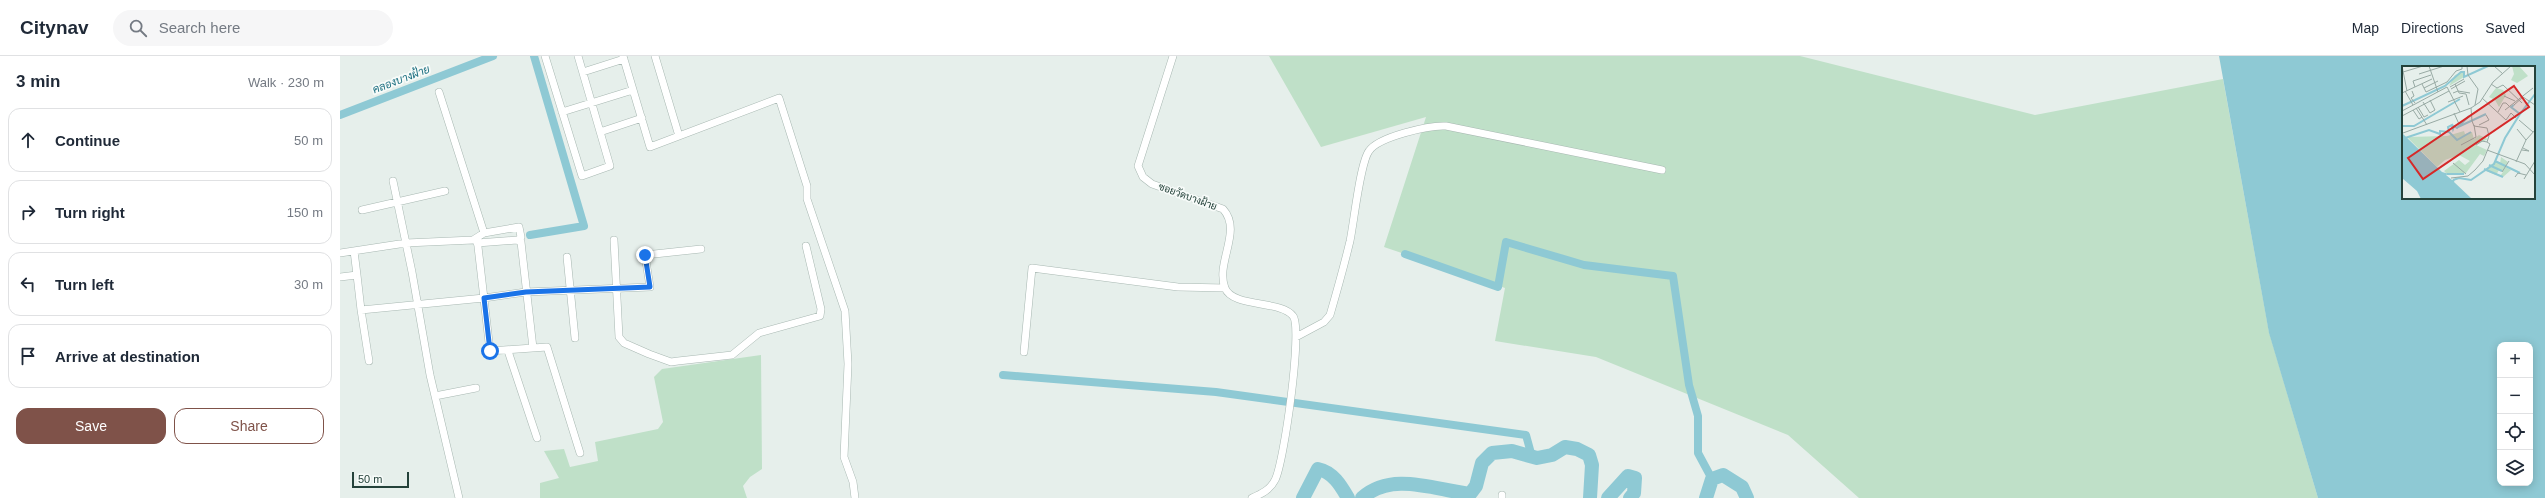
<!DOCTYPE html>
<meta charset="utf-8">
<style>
body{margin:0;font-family:Arial,Sarabun,sans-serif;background:#f6f6f7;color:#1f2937}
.controls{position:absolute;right:12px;bottom:12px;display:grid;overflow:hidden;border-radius:8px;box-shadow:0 2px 10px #0003}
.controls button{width:36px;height:36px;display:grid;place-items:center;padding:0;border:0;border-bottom:1px solid #e0e1e3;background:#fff;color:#1f2937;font:20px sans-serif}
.scale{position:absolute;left:12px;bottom:10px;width:57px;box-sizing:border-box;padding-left:4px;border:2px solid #24423a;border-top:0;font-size:11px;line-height:14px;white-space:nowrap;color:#24423a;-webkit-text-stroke:3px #f7fbf9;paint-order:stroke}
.stop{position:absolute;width:12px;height:12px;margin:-9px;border:3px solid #1a73e8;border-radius:50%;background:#fff}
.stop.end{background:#1a73e8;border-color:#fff;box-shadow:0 1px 4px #0008}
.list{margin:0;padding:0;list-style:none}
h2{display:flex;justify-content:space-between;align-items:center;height:52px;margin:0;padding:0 16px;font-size:17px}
h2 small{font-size:13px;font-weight:400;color:#747a83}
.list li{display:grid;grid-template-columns:26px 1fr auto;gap:12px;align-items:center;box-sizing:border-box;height:64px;margin:0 8px 8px;padding:0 8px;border:1px solid #e0e1e3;border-radius:12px}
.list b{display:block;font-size:15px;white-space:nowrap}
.list em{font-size:13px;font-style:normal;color:#747a83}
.actions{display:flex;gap:8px;padding:12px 16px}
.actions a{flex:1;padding:9px 0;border:1px solid #7f5249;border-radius:12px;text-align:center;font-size:14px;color:#7f5249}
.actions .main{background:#7f5249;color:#fff}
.icon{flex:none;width:22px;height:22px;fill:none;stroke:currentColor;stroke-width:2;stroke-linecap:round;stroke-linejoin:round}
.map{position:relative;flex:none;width:2205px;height:442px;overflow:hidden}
header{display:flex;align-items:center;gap:24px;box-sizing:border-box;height:56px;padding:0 20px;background:#fff;border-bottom:1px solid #e0e1e3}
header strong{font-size:19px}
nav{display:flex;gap:22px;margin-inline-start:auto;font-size:14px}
.search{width:280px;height:36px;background:#f6f6f7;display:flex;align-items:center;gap:10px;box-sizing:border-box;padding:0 14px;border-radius:22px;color:#747a83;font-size:15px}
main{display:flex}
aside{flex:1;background:#fff}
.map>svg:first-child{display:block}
.green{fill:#bfe0c8}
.water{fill:#8ec9d4;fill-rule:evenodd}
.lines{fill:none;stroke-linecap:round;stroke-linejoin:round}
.canal{stroke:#8ec9d4;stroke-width:8}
.river{stroke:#8ec9d4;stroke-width:14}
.minor-casing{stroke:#a8b8b2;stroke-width:8}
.minor{stroke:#fff;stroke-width:7}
.route{stroke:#1a73e8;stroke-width:5}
.labels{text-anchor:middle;stroke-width:3.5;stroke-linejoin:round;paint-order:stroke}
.street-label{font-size:10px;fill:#24423a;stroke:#f7fbf9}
.water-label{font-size:11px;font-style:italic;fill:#1c6f80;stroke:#f7fbf9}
.inset-river{fill:none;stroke:#8ec9d4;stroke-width:2}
.inset-road{fill:none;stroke:#98aaa4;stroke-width:1}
.view{fill:#d62828;fill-opacity:0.15;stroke:#d62828;stroke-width:2}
.inset-edge{fill:none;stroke:#24423a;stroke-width:2}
</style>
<header>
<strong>Citynav</strong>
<div class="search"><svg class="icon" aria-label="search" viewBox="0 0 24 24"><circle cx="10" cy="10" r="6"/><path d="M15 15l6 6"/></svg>Search here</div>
<nav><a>Map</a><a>Directions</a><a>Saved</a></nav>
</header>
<main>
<aside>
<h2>3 min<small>Walk · 230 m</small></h2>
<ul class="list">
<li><svg class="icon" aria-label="ahead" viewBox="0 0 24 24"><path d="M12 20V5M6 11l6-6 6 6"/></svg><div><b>Continue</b></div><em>50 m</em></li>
<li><svg class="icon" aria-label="right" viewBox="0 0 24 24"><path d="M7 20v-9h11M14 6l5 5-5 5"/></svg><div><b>Turn right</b></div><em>150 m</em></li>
<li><svg class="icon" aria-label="left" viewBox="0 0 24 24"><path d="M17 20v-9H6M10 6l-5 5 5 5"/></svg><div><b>Turn left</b></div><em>30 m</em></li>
<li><svg class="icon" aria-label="arrive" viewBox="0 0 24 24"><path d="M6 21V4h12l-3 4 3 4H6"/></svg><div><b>Arrive at destination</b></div></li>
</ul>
<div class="actions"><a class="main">Save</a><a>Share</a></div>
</aside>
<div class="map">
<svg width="2205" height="442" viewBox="0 0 2205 442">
<rect width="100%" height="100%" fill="#e6efeb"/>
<path class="green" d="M929,0H1460L1695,59L1883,23L1929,276L1978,442H1519L1448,379L1256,301L1155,285L1165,232L1044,191L1086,61L981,91Z
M421,299L422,413L410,421L403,430L407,442H200V427L219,422L204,395L224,393L230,411L258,405L255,386L318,373L323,366L314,321L322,313Z"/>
<path class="water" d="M1879,0H2205V442H1978L1929,277ZM2063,11H2194V142H2063ZM2160,289H2190V427H2160Z"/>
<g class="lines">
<path class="canal" d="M0,59L153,0
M190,179L244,170L194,0
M1065,198L1158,231L1166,186L1244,209L1333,220L1349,329L1358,360V397L1372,423
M663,319L876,336L1186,379L1192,401"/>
<path class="river" d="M963,442L978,413C993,416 1001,430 1008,442
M1022,442C1052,415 1095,434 1130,438L1136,430L1142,407L1152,397L1172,395L1197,402L1212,399L1225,391L1237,393L1249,399L1252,409L1250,442
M1268,442L1288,420L1295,422L1294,437L1290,442
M1366,442L1372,423L1383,419L1402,431L1407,442"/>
<g class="minor-casing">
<path id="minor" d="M205,0L242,120L270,110L238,0
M283,0L310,91L439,42L467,130V143L505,255L508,308L504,401L513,426L515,442
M315,0L339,80
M833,0L798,110L803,121L812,128L883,153C903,175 875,207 885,232C893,252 941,244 953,260C963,272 944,407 935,424C930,434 921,438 912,442
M243,16L284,3
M99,36L144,177
M222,56L293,34
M260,76L302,62
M53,125L72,216L90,319L119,442
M22,154L105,135
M137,182L150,295L207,291L240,397
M274,184L279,281L284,287L309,298L331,306L338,305L392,299L419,277L480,260L481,253L466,190
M137,187L177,184L181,186L193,292
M14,195L17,219
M0,197L66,187L133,184L144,177L179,171L181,181
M227,201L235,282
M0,221L17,219L21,254L144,242L186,236L310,231L305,199L361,193
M21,254L29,305
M956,281L984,266L990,259C997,235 1004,210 1010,185C1014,166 1020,107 1029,95C1038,81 1089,69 1106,70L1322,114
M168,295L197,382
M684,296L692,212L838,231L885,232
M95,340L136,332
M1162,442V439"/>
</g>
<use href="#minor" class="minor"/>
</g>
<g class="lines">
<path class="route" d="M150,295L144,242L186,236L310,231L305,199"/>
</g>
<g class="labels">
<g class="street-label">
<text transform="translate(848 140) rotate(20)" y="4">ซอยวัดบางฝ้าย</text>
</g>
<g class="water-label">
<text transform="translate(61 23) rotate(-21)" y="4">คลองบางฝ้าย</text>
</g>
</g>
<g transform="translate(2062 10)">
<rect width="133" height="133" fill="#e6efeb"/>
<path d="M110,0H117L126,10L115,17L109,14L112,8ZM62,6V11L47,20L53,9ZM94,22L101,24L104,29L97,41L93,34L87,31ZM62,65L63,68L70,66L72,73L77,69L86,73L74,79L85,84L82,90L78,88L64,107L45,108L42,105L57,94L63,99L68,95L57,89L43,94L35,101L5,71L45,70ZM99,91L106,96L103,101L109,104L101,111L98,110L101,106L97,104L94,109L82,104L94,95L98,98Z" fill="#bfe0c8"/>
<path d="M0,67L40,106L47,108L44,109L50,114L53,113L52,116L70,133H19L15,125L0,112Z" fill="#8ec9d4"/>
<path class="inset-river" d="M13,34L43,20L59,6H62V11L86,0M112,39L109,41L118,48L133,28M0,40L13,34M0,60H12L58,33M56,61L84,48M47,66L55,74L69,66M0,73L27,64L38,68V65L47,66L46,61L50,59L51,63L52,60L55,62L67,50M93,95L118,107M87,99L100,105M82,103L101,111M45,108H62M51,114L57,112L69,114L92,98L103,72L118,48"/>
<path class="inset-road" d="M0,0L5,25M27,0L36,26M65,0L66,9L76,23L73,39M92,0L101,8M1,6L21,0M17,8L42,0M20,18L24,26L45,16L54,5L60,3V0M53,18L57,27L64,28L67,39M89,18L95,22L101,19L120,37M13,21L11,15L29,9M48,21L62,13M22,22L36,15M49,23L63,15M3,25L11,39M10,25L12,30L9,32L13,37M0,27L30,13M51,27L56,25L68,27M102,30L113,35M80,32L104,54L109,47L114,52M21,36L28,47L33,44L28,34M46,36L61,30M112,39L121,31L133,39M16,41L22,51L26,49M14,42L25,59M11,44L17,53L20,51M103,44L131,22M0,45L45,21L58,46M96,46L101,37H104L108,41M52,47L57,58M0,50L47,25M117,54L131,66M77,59L87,54L84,49M115,63L124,74M1,67L69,42L78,36L91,16L109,0M59,79L74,71L72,59M74,79L80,75L85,76M85,84L123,98L133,109M120,84L127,85L121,82M114,96L124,74L133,64M51,97L64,108M100,106L107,95M113,111L116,107L124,109M49,112L66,110L73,104L81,95L88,78L85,76L87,70L85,62L72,60L70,55L69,42M122,113L133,95"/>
<path class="view" d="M112,20L127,41L21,113L6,92Z"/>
<rect width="133" height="133" class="inset-edge"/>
</g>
</svg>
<div class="controls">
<button>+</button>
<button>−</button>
<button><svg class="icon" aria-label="locate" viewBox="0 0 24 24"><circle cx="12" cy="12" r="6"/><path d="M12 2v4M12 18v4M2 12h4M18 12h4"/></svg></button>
<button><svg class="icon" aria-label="layers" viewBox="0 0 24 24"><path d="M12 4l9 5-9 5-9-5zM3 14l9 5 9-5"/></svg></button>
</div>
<div class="scale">50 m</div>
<div class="stop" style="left:150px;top:295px"></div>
<div class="stop end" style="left:305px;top:199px"></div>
</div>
</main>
